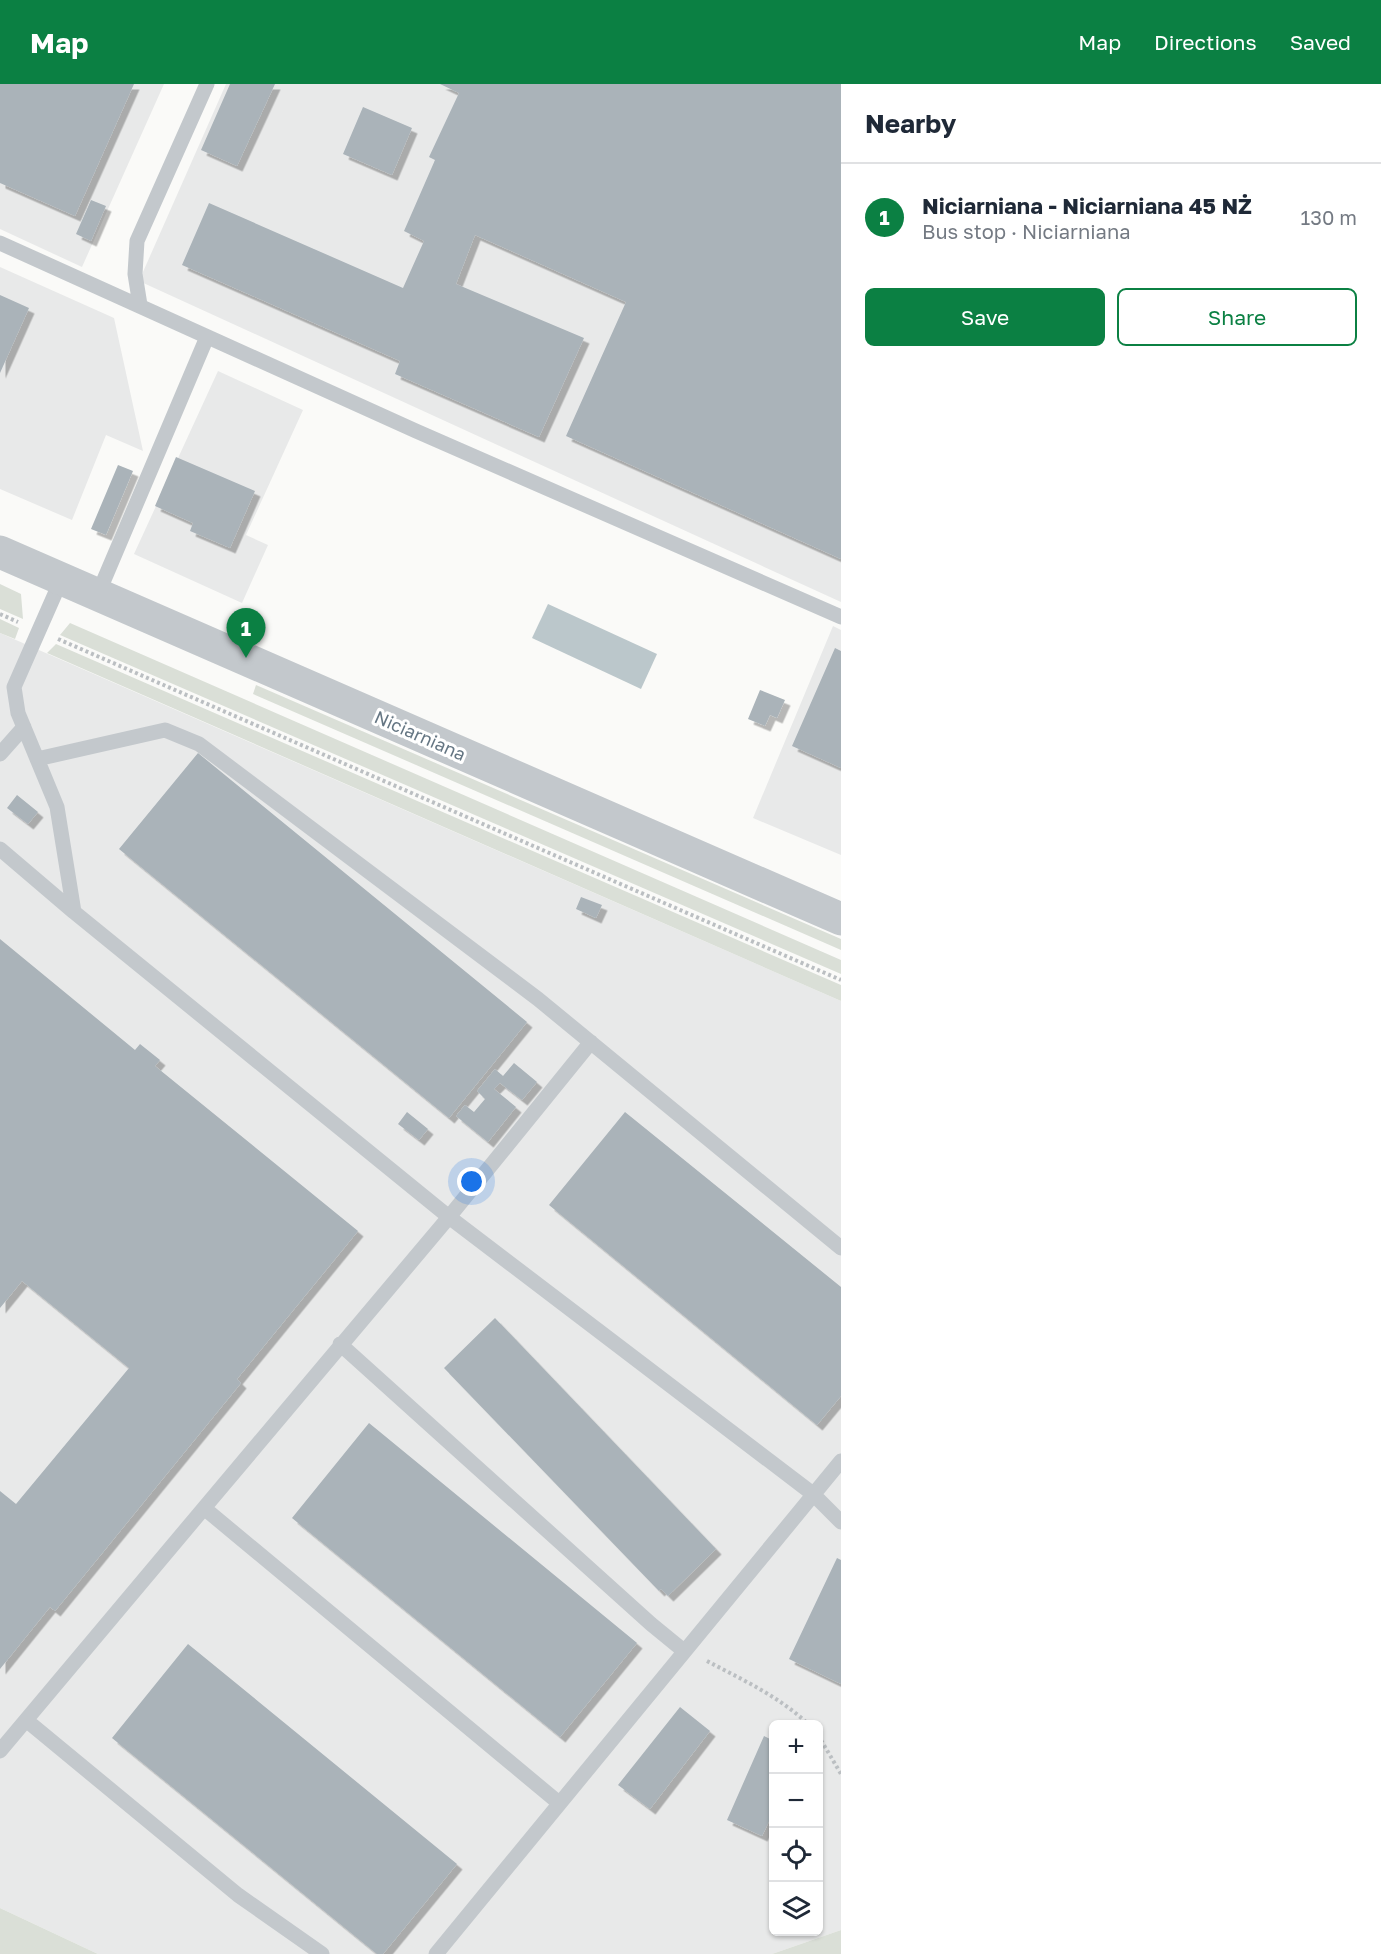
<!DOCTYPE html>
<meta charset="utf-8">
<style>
body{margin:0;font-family:"Golos Text",sans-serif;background:#f2f2f3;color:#1f2937}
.controls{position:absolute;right:18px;bottom:18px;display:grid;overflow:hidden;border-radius:9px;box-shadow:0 2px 4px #0004}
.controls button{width:54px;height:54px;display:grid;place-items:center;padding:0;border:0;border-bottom:2px solid #e0e1e3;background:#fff;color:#1f2937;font:30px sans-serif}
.you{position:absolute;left:472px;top:1098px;width:21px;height:21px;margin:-15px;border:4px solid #fff;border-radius:50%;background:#1a73e8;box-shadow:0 0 0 9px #1a73e833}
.badge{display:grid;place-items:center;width:39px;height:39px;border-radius:50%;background:#0b8043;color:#fff;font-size:20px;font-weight:700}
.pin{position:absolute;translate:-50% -50px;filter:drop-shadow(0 2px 3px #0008)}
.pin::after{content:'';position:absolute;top:32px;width:21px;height:18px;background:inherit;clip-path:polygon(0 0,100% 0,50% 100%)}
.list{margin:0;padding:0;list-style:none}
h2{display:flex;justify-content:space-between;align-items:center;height:78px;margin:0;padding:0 24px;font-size:26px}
h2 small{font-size:20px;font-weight:400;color:#747a83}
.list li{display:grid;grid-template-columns:39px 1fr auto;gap:18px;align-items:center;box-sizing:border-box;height:108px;padding:0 24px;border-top:2px solid #e0e1e3}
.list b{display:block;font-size:22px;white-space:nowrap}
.list p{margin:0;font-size:20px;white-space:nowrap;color:#747a83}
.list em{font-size:20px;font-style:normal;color:#747a83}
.actions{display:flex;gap:12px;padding:18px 24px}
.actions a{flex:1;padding:14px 0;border:2px solid #0b8043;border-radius:9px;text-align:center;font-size:21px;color:#0b8043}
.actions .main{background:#0b8043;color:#fff}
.icon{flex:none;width:33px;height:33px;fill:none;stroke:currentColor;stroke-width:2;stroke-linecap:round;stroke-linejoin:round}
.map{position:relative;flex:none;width:841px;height:1870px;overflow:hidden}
header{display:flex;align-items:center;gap:36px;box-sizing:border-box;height:84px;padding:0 30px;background:#0b8043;color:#fff}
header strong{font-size:28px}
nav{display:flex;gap:33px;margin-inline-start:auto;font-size:21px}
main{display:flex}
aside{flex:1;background:#fff}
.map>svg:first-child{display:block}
.built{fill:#e8e9e9;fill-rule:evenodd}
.green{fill:#dadfd7}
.water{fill:#bbc7cb}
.building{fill:#aab3b9;filter:url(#shadow)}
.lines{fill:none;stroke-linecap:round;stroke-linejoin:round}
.path{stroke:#bbbfc2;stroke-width:4;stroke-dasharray:3 3;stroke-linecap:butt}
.service{stroke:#c3c8cc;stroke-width:15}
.tertiary{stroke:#c3c8cc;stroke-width:33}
.labels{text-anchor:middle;stroke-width:6;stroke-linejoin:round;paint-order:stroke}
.street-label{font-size:18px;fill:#657683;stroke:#fff}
</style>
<header>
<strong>Map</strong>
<nav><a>Map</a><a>Directions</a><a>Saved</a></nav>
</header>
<main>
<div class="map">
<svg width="841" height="1870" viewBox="0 0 841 1870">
<defs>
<filter id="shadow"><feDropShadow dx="5.5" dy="5.5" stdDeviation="0" flood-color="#0004"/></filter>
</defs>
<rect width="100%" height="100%" fill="#fafaf8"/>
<path class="built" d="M0,0H164L82,183L0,145Z
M226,0H841V518L139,197Z
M0,183L114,234L143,367L106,351L72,436L0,405Z
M218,287L303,326L246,451L268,461L242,519L134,470Z
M833,542L841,546V771L753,734Z
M0,549L841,917V1846L772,1870H98L0,1824ZM774,1640H818V1848H774Z"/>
<path class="green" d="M0,500L21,510L23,535L0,525Z
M0,535L19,544L15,555L0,549Z
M70,539L841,876V890L60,551Z
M56,560L841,901V917L47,569Z
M256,601L841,855V866L253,610Z
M0,1824L98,1870H0Z
M841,1846V1870H772Z"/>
<path class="water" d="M548,520L657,570L641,605L532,554Z"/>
<path class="building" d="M0,0H134L75,132L0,99Z
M230,0H275L237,82L201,66Z
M440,0H841V475L566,352L626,218L475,151L456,200L584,254L539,353L395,290L400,277L182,181L209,119L403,204L424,157L404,147L435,76L429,73L459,9Z
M363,23L412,44L392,91L343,70Z
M91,116L106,122L91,157L76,150Z
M0,211L29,224L0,289Z
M176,373L255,407L230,464L190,447L193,439L155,422Z
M118,381L133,387L106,451L91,445Z
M835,564L841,567V684L792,662Z
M760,606L785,616L777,634L770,631L765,642L748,635Z
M198,669L527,938L449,1034L119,765Z
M17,711L38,728L28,740L7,724Z
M581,813L602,821L596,834L576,825Z
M0,855L135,966L140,960L160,976L155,982L358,1147L237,1295L241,1299L55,1527L50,1523L0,1585V1407L16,1420L129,1284L22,1197L0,1224Z
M514,979L537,998L522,1016L500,999L494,1005L516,1023L488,1058L456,1032L465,1021L474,1028L485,1015L477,1007L495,985L503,992Z
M407,1028L428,1045L419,1056L398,1040Z
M625,1028L841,1203V1312L817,1341L549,1121Z
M495,1234L716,1465L668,1512L661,1505L659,1507L444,1284Z
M369,1339L637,1559L560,1653L292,1434Z
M837,1474L841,1476V1600L789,1575Z
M188,1560L457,1780L383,1870H377L112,1654Z
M680,1623L710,1647L650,1725L618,1701Z
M764,1652L774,1657V1727L762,1752L727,1736Z"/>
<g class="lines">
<path class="path" d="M0,530L18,538
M58,555L841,896
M707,1577C741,1595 780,1613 808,1640
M818,1651L841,1690"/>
<path class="service" d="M0,159L416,347L841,533
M140,221L135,190L137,157L207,0
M62,494L14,603L18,629L57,723L74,828L449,1133L813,1410L841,1438
M98,510L207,253
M0,670L24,643
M37,675L165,646L199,660L538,915L841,1164
M0,765L74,828
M340,1260L651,1540L684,1567
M26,1636L238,1811L322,1870
M0,1667L204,1424
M559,1719L204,1424L449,1133L591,958
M436,1870L841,1377"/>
<path class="tertiary" d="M0,468L841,835"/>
</g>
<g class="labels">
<g class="street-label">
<text transform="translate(420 652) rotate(24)" y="6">Niciarniana</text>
</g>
</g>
</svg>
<div class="controls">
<button>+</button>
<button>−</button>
<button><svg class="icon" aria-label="locate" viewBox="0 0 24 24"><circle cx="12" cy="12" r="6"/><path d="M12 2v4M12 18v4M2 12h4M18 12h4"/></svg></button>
<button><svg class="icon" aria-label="layers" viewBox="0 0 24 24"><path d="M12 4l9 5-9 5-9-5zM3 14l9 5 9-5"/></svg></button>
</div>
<div class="you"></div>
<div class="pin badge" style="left:246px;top:574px">1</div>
</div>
<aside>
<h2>Nearby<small></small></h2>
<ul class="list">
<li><span class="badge">1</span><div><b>Niciarniana - Niciarniana 45 NŻ</b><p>Bus stop · Niciarniana</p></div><em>130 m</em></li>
</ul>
<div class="actions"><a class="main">Save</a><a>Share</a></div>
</aside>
</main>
